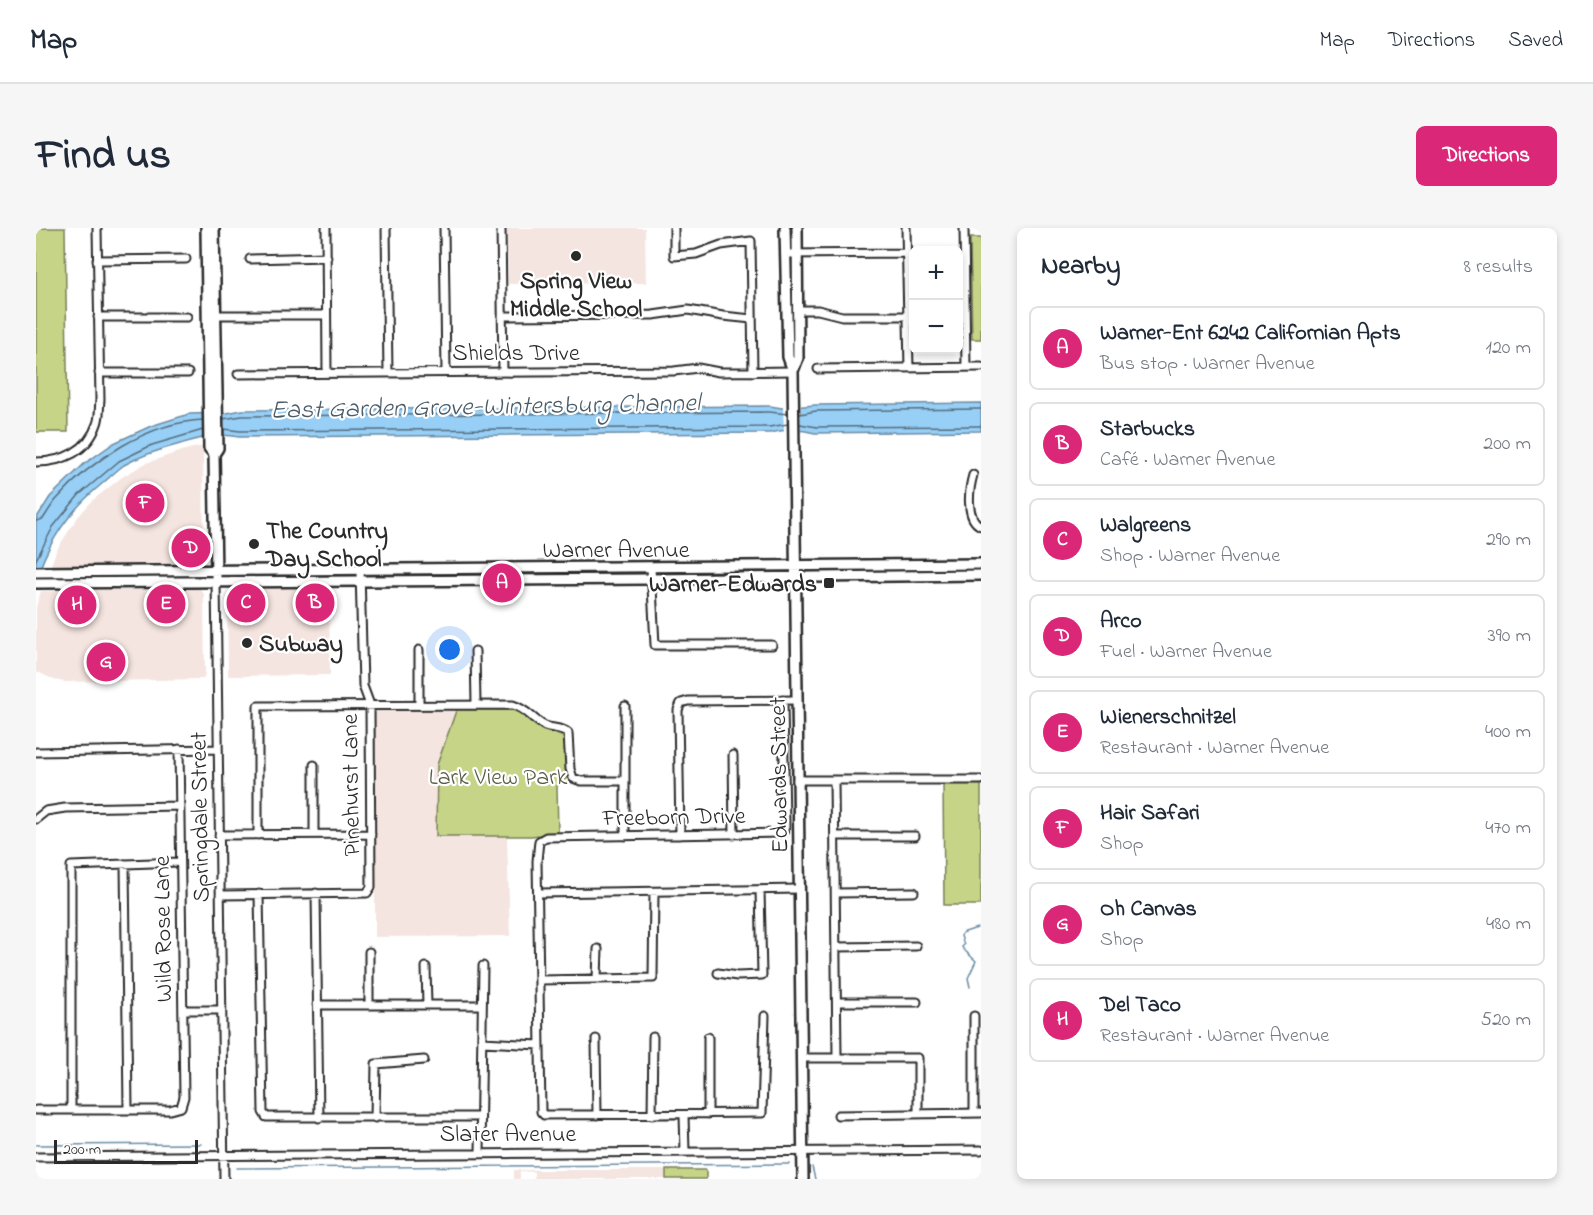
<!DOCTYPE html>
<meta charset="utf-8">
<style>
body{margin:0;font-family:"Indie Flower",sans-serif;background:#f6f6f7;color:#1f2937}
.controls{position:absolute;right:18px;top:18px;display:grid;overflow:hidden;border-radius:9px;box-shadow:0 3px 9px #0003}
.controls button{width:54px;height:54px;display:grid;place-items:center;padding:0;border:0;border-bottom:2px solid #e0e1e3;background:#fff;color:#1f2937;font:30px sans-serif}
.scale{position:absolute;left:18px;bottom:15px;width:144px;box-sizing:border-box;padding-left:6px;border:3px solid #2b2b2b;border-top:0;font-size:16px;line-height:21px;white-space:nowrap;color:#2b2b2b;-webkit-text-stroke:4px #fff;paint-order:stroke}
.you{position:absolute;left:414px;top:422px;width:21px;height:21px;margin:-15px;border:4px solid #fff;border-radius:50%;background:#1a73e8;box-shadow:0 0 0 9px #1a73e833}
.badge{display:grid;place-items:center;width:39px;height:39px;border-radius:50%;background:#db2777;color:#fff;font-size:20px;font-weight:700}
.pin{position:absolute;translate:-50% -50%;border:3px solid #fff;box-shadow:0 2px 6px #0006}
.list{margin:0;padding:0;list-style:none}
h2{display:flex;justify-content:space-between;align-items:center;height:78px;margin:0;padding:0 24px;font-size:26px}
h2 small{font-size:20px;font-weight:400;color:#747a83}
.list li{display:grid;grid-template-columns:39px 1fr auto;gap:18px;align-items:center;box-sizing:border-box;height:84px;margin:0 12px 12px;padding:0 12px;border:2px solid #e0e1e3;border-radius:9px}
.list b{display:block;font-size:22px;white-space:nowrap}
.list p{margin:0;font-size:20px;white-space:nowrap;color:#747a83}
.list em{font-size:20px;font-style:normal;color:#747a83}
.map{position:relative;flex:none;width:945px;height:951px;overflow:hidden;border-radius:9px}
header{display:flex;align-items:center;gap:36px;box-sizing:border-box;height:84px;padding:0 30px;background:#fff;border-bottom:2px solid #e0e1e3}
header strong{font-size:28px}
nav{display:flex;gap:33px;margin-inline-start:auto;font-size:21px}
.intro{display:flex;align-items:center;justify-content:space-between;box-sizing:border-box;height:144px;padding:0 36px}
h1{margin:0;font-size:42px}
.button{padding:15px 27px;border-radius:9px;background:#db2777;color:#fff;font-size:21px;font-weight:700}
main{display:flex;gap:36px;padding:0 36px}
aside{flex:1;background:#fff;border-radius:9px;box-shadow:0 3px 9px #0003}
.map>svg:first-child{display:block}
.built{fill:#f5e5e0}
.green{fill:#c6d487;stroke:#788059;stroke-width:1.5}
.water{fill:#97cff6;stroke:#6c8da5;stroke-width:1.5}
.pier{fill:#fff}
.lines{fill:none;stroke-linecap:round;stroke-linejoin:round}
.shore{stroke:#566d7c;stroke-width:1.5}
.stream{stroke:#6c8da5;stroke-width:1.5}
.minor-casing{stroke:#2b2b2b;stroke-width:11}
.major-casing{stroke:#2b2b2b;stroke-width:14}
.minor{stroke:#fff;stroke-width:7}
.major{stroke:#fff;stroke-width:9}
.poi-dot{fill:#2b2b2b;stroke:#fff;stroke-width:2}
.labels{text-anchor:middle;stroke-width:4.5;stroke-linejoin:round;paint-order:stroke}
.poi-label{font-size:24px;font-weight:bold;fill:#2b2b2b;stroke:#fff;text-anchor:start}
.street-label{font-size:24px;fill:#2b2b2b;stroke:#fff}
.park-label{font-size:24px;fill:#5a5e47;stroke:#fff}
.water-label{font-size:26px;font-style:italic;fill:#4b5c68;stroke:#fff}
</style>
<header>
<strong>Map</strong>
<nav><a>Map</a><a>Directions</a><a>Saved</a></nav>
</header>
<div class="intro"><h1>Find us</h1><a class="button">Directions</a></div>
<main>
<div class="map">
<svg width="945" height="951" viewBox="0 0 945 951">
<rect width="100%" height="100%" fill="#fff"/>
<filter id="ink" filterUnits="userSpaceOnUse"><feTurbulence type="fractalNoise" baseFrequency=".0167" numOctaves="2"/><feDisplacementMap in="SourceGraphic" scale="12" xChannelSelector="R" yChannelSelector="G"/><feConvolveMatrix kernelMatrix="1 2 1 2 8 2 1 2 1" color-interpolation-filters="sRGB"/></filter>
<g filter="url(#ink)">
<path class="built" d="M471,0H609L610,55L472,56Z
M167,218L168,330L162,335L15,337L20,323L41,290L57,272L86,249L110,235L152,221Z
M293,360L294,447L192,448L191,367L193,363L197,361Z
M164,361L168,366L169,446L167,451L29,454L18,452L4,445H0V379L5,363Z
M344,480H421L401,537V608H471L474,708L339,709V485Z
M478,942H630V951H498V944L484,943V951H478Z"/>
<path class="green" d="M0,0H29L32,204H0Z
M934,10H945V111H936Z
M421,480L482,482L491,487L502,499L528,509L531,524V550L521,558L522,605L495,608H400L401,537Z
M907,551L945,552V677H908Z
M630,942H670V951H630Z"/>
<path class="water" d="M945,175V203L779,205C764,201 750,201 734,205L203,209C182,204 164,210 144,216C125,221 106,227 88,237C81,242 74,249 67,255C35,281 12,313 0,352V291L14,269L48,236L78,215L115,198L153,186L191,185L206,182L734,178L746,180L779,177Z"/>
<path class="pier" d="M747,177H765V205H748Z"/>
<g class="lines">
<path class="shore" d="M764,186L780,183L945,181
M187,191L206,188L733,184L752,186
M764,196L781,199L945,198
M188,201L204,203L733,199L752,196
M0,293L7,291C11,285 15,278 20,272C55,232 113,194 167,192
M0,332L17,299L43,267L83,233L116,217L167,202"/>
<path class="stream" d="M934,759L932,750L940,733L927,721L926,719L928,717L925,708L926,705L941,700
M0,917L165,916
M776,939L779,951
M201,940L754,936"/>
<g class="minor-casing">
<path id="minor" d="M290,0L291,145
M350,0L352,145
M408,0L410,144
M465,0L467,144
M638,0V28L660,26L685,17L715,13L717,144
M870,0L873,140
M928,0L930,139
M749,26L871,25
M214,31L291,29
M61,32L150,31
M762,82H782L806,88H872
M177,87H290
M466,88L617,87L652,82L687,88L716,91
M62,89H151
M782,141L945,139
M63,145H152
M202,146L638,143L662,140L683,144L757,143
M0,234C27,234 52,223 61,196C64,189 63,179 64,172L61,0
M937,247C933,261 929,291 945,298
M615,340L619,417H736
M180,353L188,951
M439,423L440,476
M383,476V422
M589,478V608
M0,524L181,521
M697,527L698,607
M278,537V606
M761,552H945
M798,552L801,829
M0,591L10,583L29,580L144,578
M183,607L335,606
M222,607V478L477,477C491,481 497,492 509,498C517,501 525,499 532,505L534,541L537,550L545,553H589
M644,607L642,482L645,475L652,473L761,472
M799,608H879
M89,636L92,881
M280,665L283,890
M502,665L764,661
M800,665L878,664
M223,666L227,884L230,889H444
M184,667L331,665L335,659L334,477L327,458L324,343
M800,719L880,718
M333,724V777
M390,739L391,777
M682,745L701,748L726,747L724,662
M561,751L562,721
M503,752L617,750L618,664
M801,774H881
M281,777H446
M147,782H185
M729,788L726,885L508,887L505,884L501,633L503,613L510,609L747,605L749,598L747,472
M938,788V885
M672,809V886
M560,811L561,887
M446,814L504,817
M765,830H882V886
M0,882H134L145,879L148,869L143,521
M35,882V638L144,634
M616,887L617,809
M648,887L649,924
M802,887L945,885
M339,890L340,836L388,832
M444,925L447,738
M0,929L945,922"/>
</g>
<g class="major-casing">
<path id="major" d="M170,0L173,220L178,226
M178,0L182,220L178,226L180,348
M749,0L752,129L757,143L767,951
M757,143L762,130L761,0
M0,344L945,336
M0,355L616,351L945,347"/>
</g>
<use href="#minor" class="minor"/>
<use href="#major" class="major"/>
</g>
</g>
<g class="poi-dot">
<circle cx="540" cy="28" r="6"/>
<circle cx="218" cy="316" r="6"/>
<rect x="787" y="349" width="12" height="12" rx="3"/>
<circle cx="211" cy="415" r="6"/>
</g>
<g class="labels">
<g class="poi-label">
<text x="540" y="60" text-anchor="middle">Spring View<tspan x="540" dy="28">Middle School</tspan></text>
<text x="230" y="310">The Country<tspan x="230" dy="28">Day School</tspan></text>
<text x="781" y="363" text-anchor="end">Warner-Edwards</text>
<text x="223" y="423">Subway</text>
</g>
<g class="street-label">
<text x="480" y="132">Shields Drive</text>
<text x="580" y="329">Warner Avenue</text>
<text transform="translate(742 547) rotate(-91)" y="8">Edwards Street</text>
<text transform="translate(314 557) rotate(-91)" y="8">Pinehurst Lane</text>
<text transform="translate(638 588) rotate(-1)" y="8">Freeborn Drive</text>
<text transform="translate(163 589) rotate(-91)" y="8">Springdale Street</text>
<text transform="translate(126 701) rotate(-91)" y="8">Wild Rose Lane</text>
<text x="472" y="913">Slater Avenue</text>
</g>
<g class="park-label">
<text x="462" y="556">Lark View Park</text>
</g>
<g class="water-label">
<text transform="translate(449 177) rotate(-1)" y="9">East Garden Grove-Wintersburg Channel</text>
</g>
</g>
</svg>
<div class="controls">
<button>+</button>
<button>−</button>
</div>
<div class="scale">200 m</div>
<div class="you"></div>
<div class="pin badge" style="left:466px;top:355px">A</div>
<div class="pin badge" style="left:279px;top:375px">B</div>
<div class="pin badge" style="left:210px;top:375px">C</div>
<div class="pin badge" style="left:155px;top:320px">D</div>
<div class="pin badge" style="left:130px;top:376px">E</div>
<div class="pin badge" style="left:109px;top:275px">F</div>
<div class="pin badge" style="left:70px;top:434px">G</div>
<div class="pin badge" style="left:41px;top:377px">H</div>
</div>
<aside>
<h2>Nearby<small>8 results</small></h2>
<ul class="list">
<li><span class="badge">A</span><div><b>Warner-Ent 6242 Californian Apts</b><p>Bus stop · Warner Avenue</p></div><em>120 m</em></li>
<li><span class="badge">B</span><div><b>Starbucks</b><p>Café · Warner Avenue</p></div><em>200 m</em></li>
<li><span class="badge">C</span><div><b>Walgreens</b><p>Shop · Warner Avenue</p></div><em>290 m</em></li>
<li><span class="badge">D</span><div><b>Arco</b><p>Fuel · Warner Avenue</p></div><em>390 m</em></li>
<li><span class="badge">E</span><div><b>Wienerschnitzel</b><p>Restaurant · Warner Avenue</p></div><em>400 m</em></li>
<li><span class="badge">F</span><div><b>Hair Safari</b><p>Shop</p></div><em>470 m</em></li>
<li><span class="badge">G</span><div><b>Oh Canvas</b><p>Shop</p></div><em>480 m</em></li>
<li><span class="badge">H</span><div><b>Del Taco</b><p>Restaurant · Warner Avenue</p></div><em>520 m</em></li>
</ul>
</aside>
</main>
